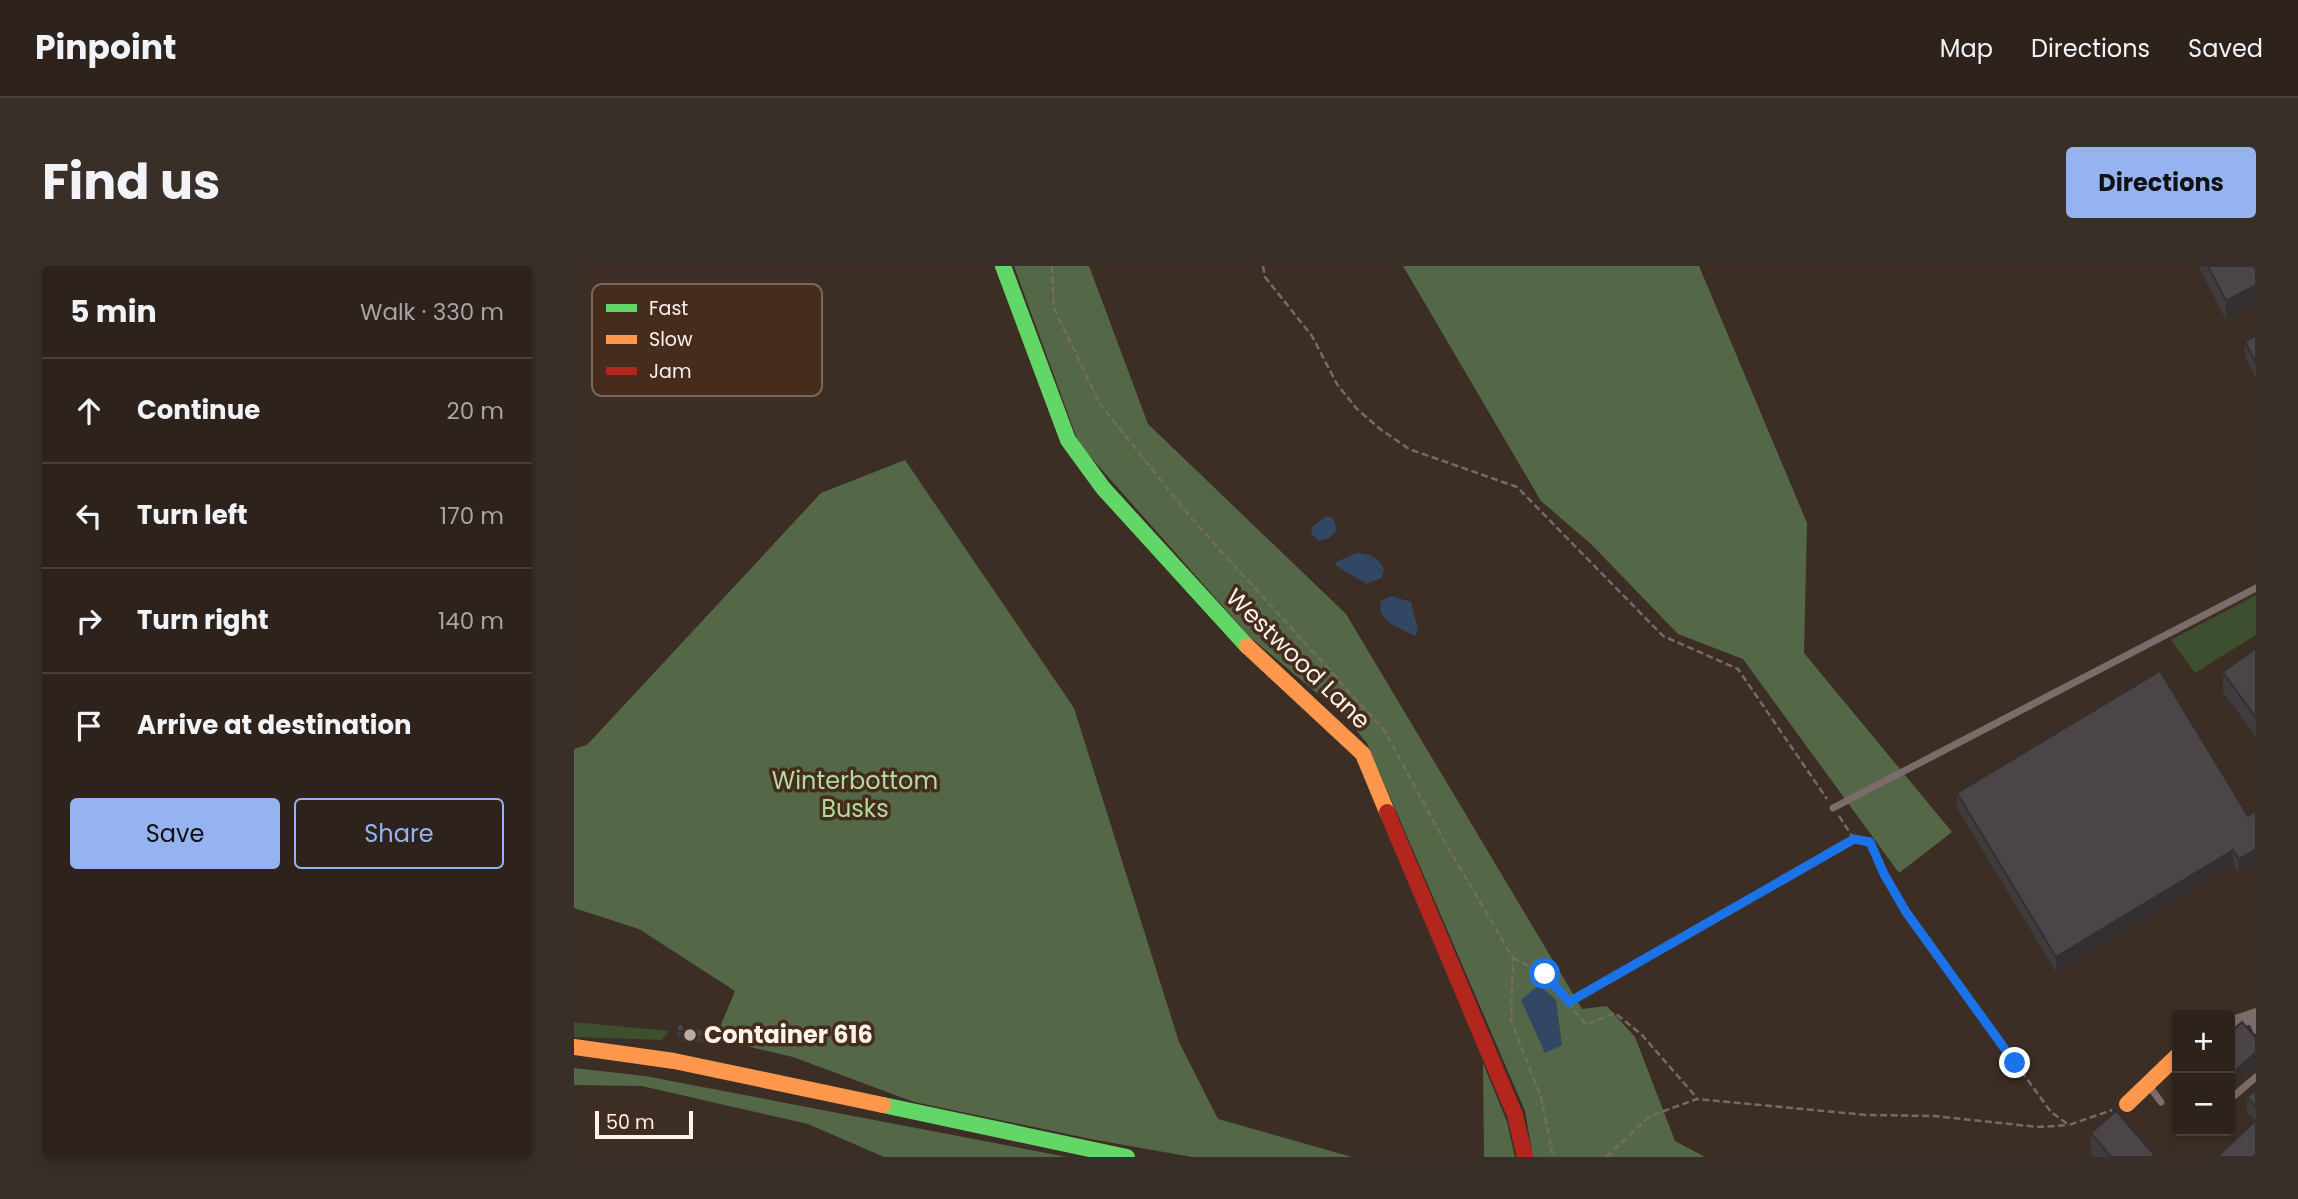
<!DOCTYPE html>
<meta charset="utf-8">
<style>
body{margin:0;font-family:Poppins,sans-serif;background:#392f29;color:#f1f3f6}
.controls{position:absolute;right:21px;bottom:21px;display:grid;overflow:hidden;border-radius:7px;box-shadow:0 4px 10px #0003}
.controls button{width:63px;height:63px;display:grid;place-items:center;padding:0;border:0;border-bottom:2px solid #483f3b;background:#2d221c;color:#f1f3f6;font:35px sans-serif}
.scale{position:absolute;left:21px;bottom:18px;width:98px;box-sizing:border-box;padding-left:7px;border:4px solid #fdf3ec;border-top:0;font-size:19px;line-height:24px;white-space:nowrap;color:#fdf3ec;-webkit-text-stroke:5px #452c1c;paint-order:stroke}
.stop{position:absolute;width:21px;height:21px;margin:-16px;border:5px solid #1a73e8;border-radius:50%;background:#fff}
.stop.end{background:#1a73e8;border-color:#fff;box-shadow:0 2px 7px #0008}
.list{margin:0;padding:0;list-style:none}
h2{display:flex;justify-content:space-between;align-items:center;height:91px;margin:0;padding:0 28px;font-size:30px}
h2 small{font-size:23px;font-weight:400;color:#a7a4a3}
.list li{display:grid;grid-template-columns:46px 1fr auto;gap:21px;align-items:center;box-sizing:border-box;height:105px;padding:0 28px;border-top:2px solid #483f3b}
.list b{display:block;font-size:26px;white-space:nowrap}
.list em{font-size:23px;font-style:normal;color:#a7a4a3}
.actions{display:flex;gap:14px;padding:21px 28px}
.actions a{flex:1;padding:16px 0;border:2px solid #95b2f1;border-radius:7px;text-align:center;font-size:24px;color:#95b2f1}
.actions .main{background:#95b2f1;color:#111}
.icon{flex:none;width:38px;height:38px;fill:none;stroke:currentColor;stroke-width:2;stroke-linecap:round;stroke-linejoin:round}
.map{position:relative;flex:none;width:1682px;height:891px;overflow:hidden;border-radius:7px}
header{display:flex;align-items:center;gap:42px;box-sizing:border-box;height:98px;padding:0 35px;background:#2d221c;border-bottom:2px solid #483f3b}
header strong{font-size:33px}
nav{display:flex;gap:38px;margin-inline-start:auto;font-size:24px}
.intro{display:flex;align-items:center;justify-content:space-between;box-sizing:border-box;height:168px;padding:0 42px}
h1{margin:0;font-size:49px}
.button{padding:18px 32px;border-radius:7px;background:#95b2f1;color:#111;font-size:24px;font-weight:700}
main{display:flex;gap:42px;padding:0 42px}
aside{flex:1;background:#2d221c;border-radius:7px;box-shadow:0 4px 10px #0003}
.map>svg:first-child{display:block}
.green{fill:#3d4f2f}
.forest{fill:#546847}
.water{fill:#324764}
.lines{fill:none;stroke-linecap:round;stroke-linejoin:round}
.path{stroke:#756a66;stroke-width:2.5;stroke-dasharray:7 3.5;stroke-linecap:butt}
.lane{stroke:#7b6b6b;stroke-width:7}
.street{stroke:#7b6b6b;stroke-width:14}
.fast{stroke:#63d668;stroke-width:16}
.slow{stroke:#ff974d;stroke-width:16}
.jam{stroke:#b3261e;stroke-width:16}
.wall{fill:#403b3d}
.shaded-wall{fill:#343032}
.building{fill:#4b4547;stroke:#343032;stroke-width:2}
.route{stroke:#1a73e8;stroke-width:9}
.poi-dot{fill:#b9aea6;stroke:#452c1c;stroke-width:2.5}
.labels{text-anchor:middle;stroke-width:7;stroke-linejoin:round;paint-order:stroke}
.street-label{font-size:24px;fill:#fdf3ec;stroke:#452c1c}
.park-label{font-size:24px;fill:#b1da9d;stroke:#452c1c}
.poi-label{font-size:24px;font-weight:bold;fill:#fdf3ec;stroke:#452c1c;text-anchor:start}
.key{fill:#452c1c;stroke:#7c685a;stroke-width:2}
.key-label{font-size:19px;fill:#fdf3ec}
</style>
<header>
<strong>Pinpoint</strong>
<nav><a>Map</a><a>Directions</a><a>Saved</a></nav>
</header>
<div class="intro"><h1>Find us</h1><a class="button">Directions</a></div>
<main>
<aside>
<h2>5 min<small>Walk · 330 m</small></h2>
<ul class="list">
<li><svg class="icon" aria-label="ahead" viewBox="0 0 24 24"><path d="M12 20V5M6 11l6-6 6 6"/></svg><div><b>Continue</b></div><em>20 m</em></li>
<li><svg class="icon" aria-label="left" viewBox="0 0 24 24"><path d="M17 20v-9H6M10 6l-5 5 5 5"/></svg><div><b>Turn left</b></div><em>170 m</em></li>
<li><svg class="icon" aria-label="right" viewBox="0 0 24 24"><path d="M7 20v-9h11M14 6l5 5-5 5"/></svg><div><b>Turn right</b></div><em>140 m</em></li>
<li><svg class="icon" aria-label="arrive" viewBox="0 0 24 24"><path d="M6 21V4h12l-3 4 3 4H6"/></svg><div><b>Arrive at destination</b></div></li>
</ul>
<div class="actions"><a class="main">Save</a><a>Share</a></div>
</aside>
<div class="map">
<svg width="1682" height="891" viewBox="0 0 1682 891">
<rect width="100%" height="100%" fill="#3c2e25"/>
<path class="green" d="M1682,329V369L1621,407L1597,374Z
M0,756L95,765L88,774L0,771Z"/>
<path class="forest" d="M440,0H515L574,158L772,348L1008,743L1033,740L1061,771L1101,875L1131,891H959L951,845L793,477L770,450L676,371L505,178Z
M829,0H1125L1233,257L1230,387L1378,566L1325,607L1169,393L1104,368L1017,278L967,235Z
M331,194L500,442L605,776L644,853L778,891H618L522,874L340,836L219,791L141,773L161,725L65,663L0,642V483L13,479L247,227Z
M909,797L933,856L941,891H910Z
M0,802L71,810L493,891H310L234,858L68,820L0,819Z"/>
<path class="water" d="M751,251L759,252L763,264L755,272L745,275L738,269L737,262Z
M783,287C797,288 804,291 810,303L808,312L793,318L762,300V296Z
M817,330L837,336L844,364L841,370C825,361 802,356 807,335Z
M965,719L982,734L988,779L971,787L947,734Z"/>
<g class="lines">
<path class="path" d="M478,0L480,42L526,138L617,252L810,464L872,578L939,692L937,755L967,831L979,891
M689,0L691,11L738,70L763,118L782,142L806,163L835,183L943,221L1089,370L1164,403L1253,533
M1265,550L1280,573
M939,692L971,708L994,736L1280,573L1296,576L1310,608L1332,646L1477,846L1495,859L1538,844
M994,736L1012,759L1041,747L1068,769L1123,832
M1032,891L1076,850L1123,833L1292,849L1360,850L1464,861L1495,859"/>
<path class="lane" d="M1259,542L1682,322
M1676,751L1682,764
M1575,820L1587,836
M1661,829L1682,811"/>
<path class="street" d="M1656,758L1682,749"/>
<path class="fast" d="M429,0L494,174L529,222L673,380
M309,839L553,891"/>
<path class="slow" d="M673,380L789,488L813,546
M0,781L100,795L309,839
M1553,838L1603,790"/>
<path class="jam" d="M813,546L941,849L951,891"/>
</g>
<path class="wall" d="M1624,0H1682L1652,54Z
M1682,70V112L1671,90V75Z
M1682,382V471L1649,426V406Z
M1383,527L1674,550L1665,608L1659,599L1482,706L1383,542Z
M103,758L110,763L129,771V776H108V770H103Z
M1682,824V856L1673,846V831Z
M1517,867L1582,891H1520L1517,887Z"/>
<path class="shaded-wall" d="M1682,19V38L1652,54V35Z
M1682,583V598L1665,608V593Z
M1659,584V599L1482,706V691Z
M1682,786V801L1656,824V810Z"/>
<path class="building" d="M1634,0H1682V19L1652,35Z
M1682,70V97L1671,75Z
M1682,382V452L1649,406Z
M1586,405L1674,550L1682,545V583L1665,593L1659,584L1482,691L1383,527Z
M1668,756L1682,772V786L1656,810V767Z
M103,758H109L110,763L128,762L129,771H108V765H103Z
M1682,824V841L1673,831Z
M1542,845L1582,891H1537L1517,867Z
M1681,855L1682,857V891H1643Z"/>
<g class="lines">
<path class="route" d="M971,708L995,736L1280,573L1296,576L1310,608L1332,646L1441,797"/>
</g>
<circle class="poi-dot" cx="116" cy="769" r="7"/>
<g class="labels">
<g class="street-label">
<text transform="translate(724 393) rotate(44)" y="8">Westwood Lane</text>
</g>
<g class="park-label">
<text x="281" y="523">Winterbottom<tspan x="281" dy="28">Busks</tspan></text>
</g>
<g class="poi-label">
<text x="130" y="777">Container 616</text>
</g>
</g>
<rect x="18" y="18" width="230" height="112" rx="10" class="key"/>
<rect x="32" y="38" width="31" height="8" fill="#63d668"/>
<rect x="32" y="69" width="31" height="9" fill="#ff974d"/>
<rect x="32" y="101" width="31" height="8" fill="#b3261e"/>
<g class="key-label">
<text x="75" y="49">Fast</text>
<text x="75" y="80">Slow</text>
<text x="75" y="112">Jam</text>
</g>
</svg>
<div class="controls">
<button>+</button>
<button>−</button>
</div>
<div class="scale">50 m</div>
<div class="stop" style="left:971px;top:708px"></div>
<div class="stop end" style="left:1441px;top:797px"></div>
</div>
</main>
